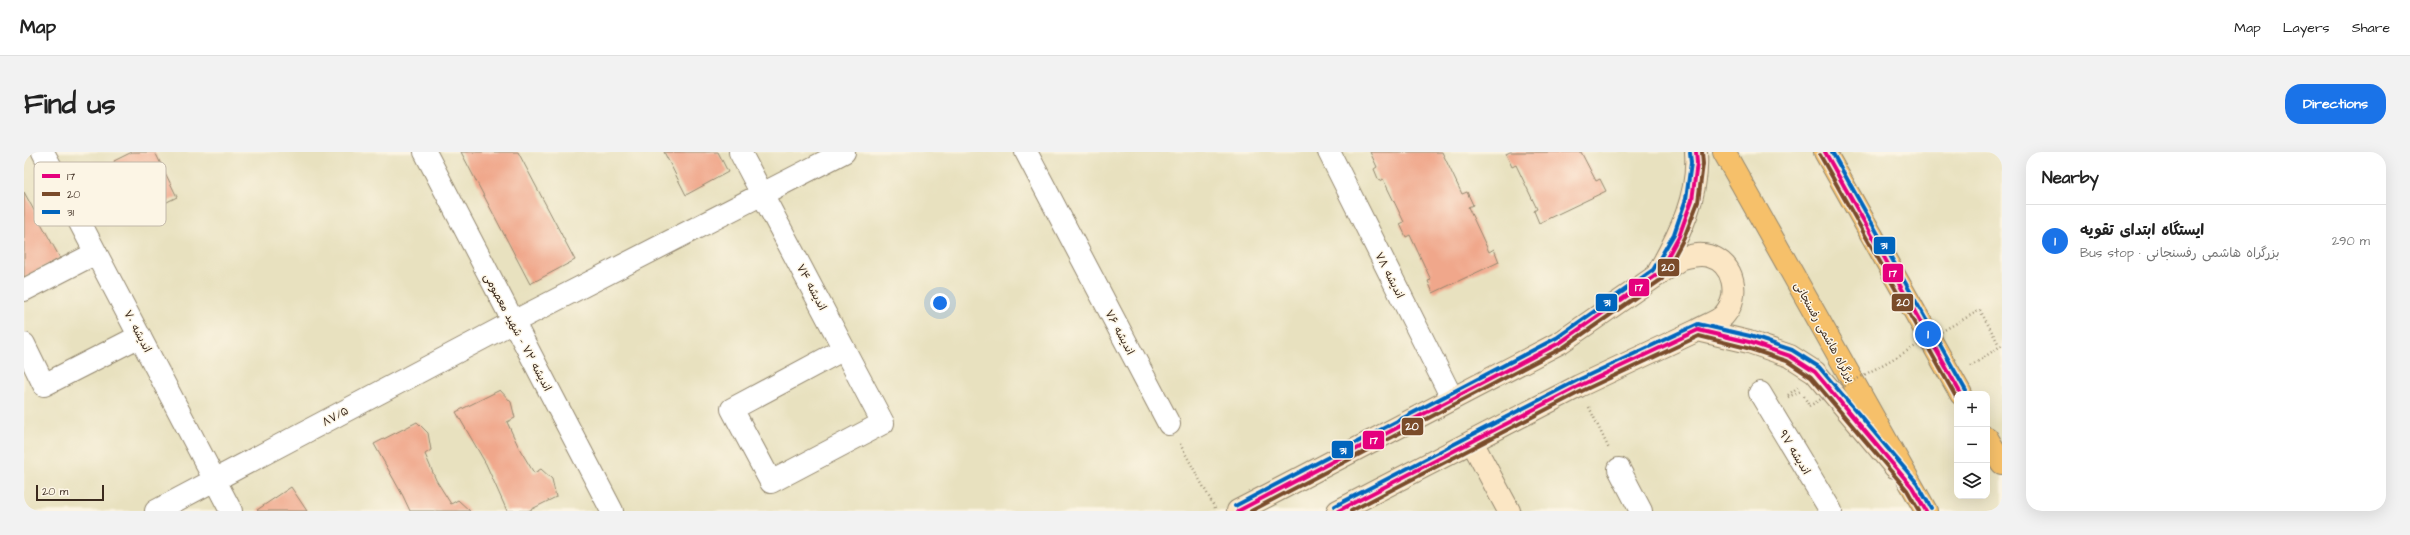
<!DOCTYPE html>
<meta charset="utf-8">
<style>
body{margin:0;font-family:"Architects Daughter","Playpen Sans Arabic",sans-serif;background:#f2f2f2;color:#222}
.controls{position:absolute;right:12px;bottom:12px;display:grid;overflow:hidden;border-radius:8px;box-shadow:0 4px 16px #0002}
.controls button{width:36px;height:36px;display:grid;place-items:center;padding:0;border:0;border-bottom:1px solid #e0e0e0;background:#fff;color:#222;font:20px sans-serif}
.scale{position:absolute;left:12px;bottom:10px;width:68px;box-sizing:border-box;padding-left:4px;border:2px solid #3b2a1e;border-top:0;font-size:11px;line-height:14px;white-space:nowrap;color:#3b2a1e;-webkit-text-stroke:3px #fcf5e5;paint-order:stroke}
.you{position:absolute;left:916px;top:151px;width:14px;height:14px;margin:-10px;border:3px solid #fff;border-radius:50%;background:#1a73e8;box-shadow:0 0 0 6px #1a73e833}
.badge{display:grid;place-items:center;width:26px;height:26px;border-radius:50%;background:#1a73e8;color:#fff;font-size:13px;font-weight:700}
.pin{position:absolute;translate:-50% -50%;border:2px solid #fff;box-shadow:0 1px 4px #0006}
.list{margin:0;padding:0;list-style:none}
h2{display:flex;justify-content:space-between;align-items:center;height:52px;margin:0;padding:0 16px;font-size:17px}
h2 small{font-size:13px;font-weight:400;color:#767676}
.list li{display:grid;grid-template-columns:26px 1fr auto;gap:12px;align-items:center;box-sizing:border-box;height:72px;padding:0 16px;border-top:1px solid #e0e0e0}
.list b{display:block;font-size:15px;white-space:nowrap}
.list p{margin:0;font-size:13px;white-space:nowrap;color:#767676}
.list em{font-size:13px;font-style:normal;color:#767676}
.icon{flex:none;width:22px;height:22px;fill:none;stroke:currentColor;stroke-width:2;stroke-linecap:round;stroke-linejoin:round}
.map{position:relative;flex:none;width:1978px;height:359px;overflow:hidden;border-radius:16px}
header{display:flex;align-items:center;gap:24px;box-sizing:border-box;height:56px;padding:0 20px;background:#fff;border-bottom:1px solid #e0e0e0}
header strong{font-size:19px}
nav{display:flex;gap:22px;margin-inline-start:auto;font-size:14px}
.intro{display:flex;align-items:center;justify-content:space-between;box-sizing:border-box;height:96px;padding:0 24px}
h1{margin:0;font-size:28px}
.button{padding:10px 18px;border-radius:16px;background:#1a73e8;color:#fff;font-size:14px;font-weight:700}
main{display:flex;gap:24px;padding:0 24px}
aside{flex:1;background:#fff;border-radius:16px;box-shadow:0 4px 16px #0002}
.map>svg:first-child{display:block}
.building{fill:#f0a78b}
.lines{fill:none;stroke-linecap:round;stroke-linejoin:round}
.street-casing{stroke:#92866e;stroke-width:24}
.secondary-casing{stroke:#92866e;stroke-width:24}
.highway-casing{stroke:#92866e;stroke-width:24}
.path{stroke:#92866e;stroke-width:2.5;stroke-dasharray:1 3;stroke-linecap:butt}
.street{stroke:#fff;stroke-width:22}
.secondary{stroke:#fbe6c4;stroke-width:22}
.highway{stroke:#f6c06b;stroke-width:22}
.path-bridge{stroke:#92866e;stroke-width:2.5;stroke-dasharray:1 3;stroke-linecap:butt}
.bus-1-casing{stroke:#fcf5e5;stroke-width:7}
.bus-2-casing{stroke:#fcf5e5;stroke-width:7}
.bus-3-casing{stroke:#fcf5e5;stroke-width:7}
.bus-1{stroke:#e5007d;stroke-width:4}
.bus-2{stroke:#7a4b2a;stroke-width:4}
.bus-3{stroke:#0065bd;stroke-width:4}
.labels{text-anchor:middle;stroke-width:3;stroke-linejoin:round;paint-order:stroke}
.street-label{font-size:11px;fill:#3b2a1e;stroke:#fcf5e5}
.key{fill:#fcf5e5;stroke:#c2b8a9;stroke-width:1}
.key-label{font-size:11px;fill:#3b2a1e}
.line-badge{stroke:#fcf5e5;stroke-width:1.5}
.badge-label{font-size:11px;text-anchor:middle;font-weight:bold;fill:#fff}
</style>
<header>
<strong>Map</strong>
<nav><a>Map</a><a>Layers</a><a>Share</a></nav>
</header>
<div class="intro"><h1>Find us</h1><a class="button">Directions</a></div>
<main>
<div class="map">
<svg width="1978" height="359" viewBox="0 0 1978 359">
<rect width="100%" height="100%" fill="#fcf5e5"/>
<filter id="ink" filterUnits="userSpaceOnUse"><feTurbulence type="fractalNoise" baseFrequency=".025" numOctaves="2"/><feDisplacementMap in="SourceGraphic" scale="8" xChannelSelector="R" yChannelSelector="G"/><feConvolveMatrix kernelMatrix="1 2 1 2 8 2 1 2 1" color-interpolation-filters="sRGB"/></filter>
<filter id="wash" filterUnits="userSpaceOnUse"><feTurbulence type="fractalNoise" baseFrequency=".012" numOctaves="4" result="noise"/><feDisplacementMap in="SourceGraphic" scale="16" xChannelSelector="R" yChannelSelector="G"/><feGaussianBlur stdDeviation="0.9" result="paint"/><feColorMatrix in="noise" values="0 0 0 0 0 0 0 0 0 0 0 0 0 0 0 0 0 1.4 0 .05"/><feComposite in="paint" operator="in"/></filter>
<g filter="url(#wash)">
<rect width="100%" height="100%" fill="#e8e1bf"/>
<g id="blocks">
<path class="building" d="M108,0H131L153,45L117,63L90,9Z
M437,0H494L551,108L506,132Z
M640,0H694L704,20L662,43Z
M1346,0H1418L1438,42L1443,40L1449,53L1444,55L1465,100L1470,97L1475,110L1409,141L1404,129L1407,128L1386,83L1382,85L1376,72L1380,70L1359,27L1355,29L1350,17L1353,15Z
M1486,0H1557L1572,29L1576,27L1582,39L1515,71L1510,59L1513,57L1492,13L1488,15L1482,2Z
M0,40L36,106L0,126Z
M476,238L487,250L491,266L483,270L495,296L510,321L517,317L528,327L532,345L504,359H483L462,312L432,260Z
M393,270L404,281L407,298L401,302L412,328L427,352L434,348L446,359H386L379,344L350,292Z
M267,335L283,359H234L233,358Z"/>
</g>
</g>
<g filter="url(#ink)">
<use href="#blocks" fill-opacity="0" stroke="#92866e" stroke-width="1"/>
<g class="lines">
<g class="street-casing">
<path id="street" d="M19,0L207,359
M401,0L588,359
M716,0L859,271L747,330L708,257L820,197
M1002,0L1145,272
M1305,0L1428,246
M0,138L72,101
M0,192L20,233L116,184
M1736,241L1807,359
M1595,317L1617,359
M132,359L489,170L820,0"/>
</g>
<g class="secondary-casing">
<path id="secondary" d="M1635,119C1656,82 1675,44 1672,0
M1448,290L1485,359
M1214,359L1537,190L1658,106C1667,104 1675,101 1685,104C1711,111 1716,144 1701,162C1696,169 1682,173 1674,178
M1314,359L1555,234L1674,178L1725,190L1766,204L1791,220L1871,315"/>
</g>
<g class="highway-casing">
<path id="highway" d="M1700,0L1902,359
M1801,0L1937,242
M1963,286L1978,311"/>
</g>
<path class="path" d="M1956,158L1975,193
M1947,214L1978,193
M1764,243L1774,235
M1780,244L1785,254
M1764,245L1777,239
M1565,255L1585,297
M1156,292L1191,356"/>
<use href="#street" class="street"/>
<use href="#secondary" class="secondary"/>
<use href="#highway" class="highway"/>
<path class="path-bridge" d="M1785,254L1956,158"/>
<g class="bus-1-casing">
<path id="bus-1" d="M1801,0L1937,242
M1214,359L1537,190L1634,122L1655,84L1668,48L1673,11L1672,0
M1314,359L1555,234L1674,178L1725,190L1766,204L1791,220L1888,335L1902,359"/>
</g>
<g class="bus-2-casing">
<path id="bus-2" d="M1796,3L1932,245
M1227,359L1540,195L1638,127L1660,86L1674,50L1679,12L1678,0
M1327,359L1558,239L1675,184L1723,196L1763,209L1787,225L1883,338L1895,359"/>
</g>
<g class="bus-3-casing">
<path id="bus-3" d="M1808,0L1942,239
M1211,354L1534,185L1629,118L1650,82L1662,47L1667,11L1666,1
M1311,354L1552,229L1674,172L1726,184L1768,198L1795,215L1893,331L1907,356"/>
</g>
<use href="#bus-1" class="bus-1"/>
<use href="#bus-2" class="bus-2"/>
<use href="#bus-3" class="bus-3"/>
</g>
</g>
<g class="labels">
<g class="street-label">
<text transform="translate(1366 123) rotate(63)" y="4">اندیشه ۷۸</text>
<text transform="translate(788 135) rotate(62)" y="4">اندیشه ۷۴</text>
<text transform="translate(114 179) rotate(62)" y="4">اندیشه ۷۰</text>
<text transform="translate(494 180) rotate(62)" y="4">اندیشه ۷۲ - شهید معصومی</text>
<text transform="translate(1096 180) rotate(62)" y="4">اندیشه ۷۶</text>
<text transform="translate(1801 180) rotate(61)" y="4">بزرگراه هاشمی رفسنجانی</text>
<text transform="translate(311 264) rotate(-28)" y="4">۸۷/۵</text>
<text transform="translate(1771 300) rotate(59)" y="4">اندیشه ۹۷</text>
</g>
</g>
<rect x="10" y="10" width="132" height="64" rx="6" class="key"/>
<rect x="18" y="22" width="18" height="4" fill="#e5007d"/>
<rect x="18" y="40" width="18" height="4" fill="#7a4b2a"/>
<rect x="18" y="58" width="18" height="4" fill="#0065bd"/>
<g class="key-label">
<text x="43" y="28">17</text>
<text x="43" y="46">20</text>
<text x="43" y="64">31</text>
</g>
<g class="line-badge">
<rect x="1849" y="84" width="23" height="19" rx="4" fill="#0065bd"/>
<rect x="1633" y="106" width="23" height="19" rx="4" fill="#7a4b2a"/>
<rect x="1858" y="111" width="22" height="20" rx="4" fill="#e5007d"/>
<rect x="1604" y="126" width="22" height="19" rx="4" fill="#e5007d"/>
<rect x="1867" y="141" width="23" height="19" rx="4" fill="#7a4b2a"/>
<rect x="1571" y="141" width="23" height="19" rx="4" fill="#0065bd"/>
<rect x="1377" y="265" width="23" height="19" rx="4" fill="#7a4b2a"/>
<rect x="1338" y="278" width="23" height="20" rx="4" fill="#e5007d"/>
<rect x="1307" y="288" width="23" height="19" rx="4" fill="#0065bd"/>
</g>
<g class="badge-label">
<text x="1860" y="97">31</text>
<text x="1644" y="119">20</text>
<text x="1869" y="125">17</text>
<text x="1615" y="139">17</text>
<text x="1879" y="154">20</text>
<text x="1583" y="154">31</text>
<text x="1388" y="278">20</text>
<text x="1350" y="292">17</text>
<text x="1319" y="302">31</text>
</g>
</svg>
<div class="controls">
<button>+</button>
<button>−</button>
<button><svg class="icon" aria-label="layers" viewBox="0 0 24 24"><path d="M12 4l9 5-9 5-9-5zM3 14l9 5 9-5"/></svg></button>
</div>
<div class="scale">20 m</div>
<div class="you"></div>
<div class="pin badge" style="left:1904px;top:182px">1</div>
</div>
<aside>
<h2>Nearby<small></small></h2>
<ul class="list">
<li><span class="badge">1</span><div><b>ایستگاه ابتدای تقویه</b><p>Bus stop · بزرگراه هاشمی رفسنجانی</p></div><em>290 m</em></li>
</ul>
</aside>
</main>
